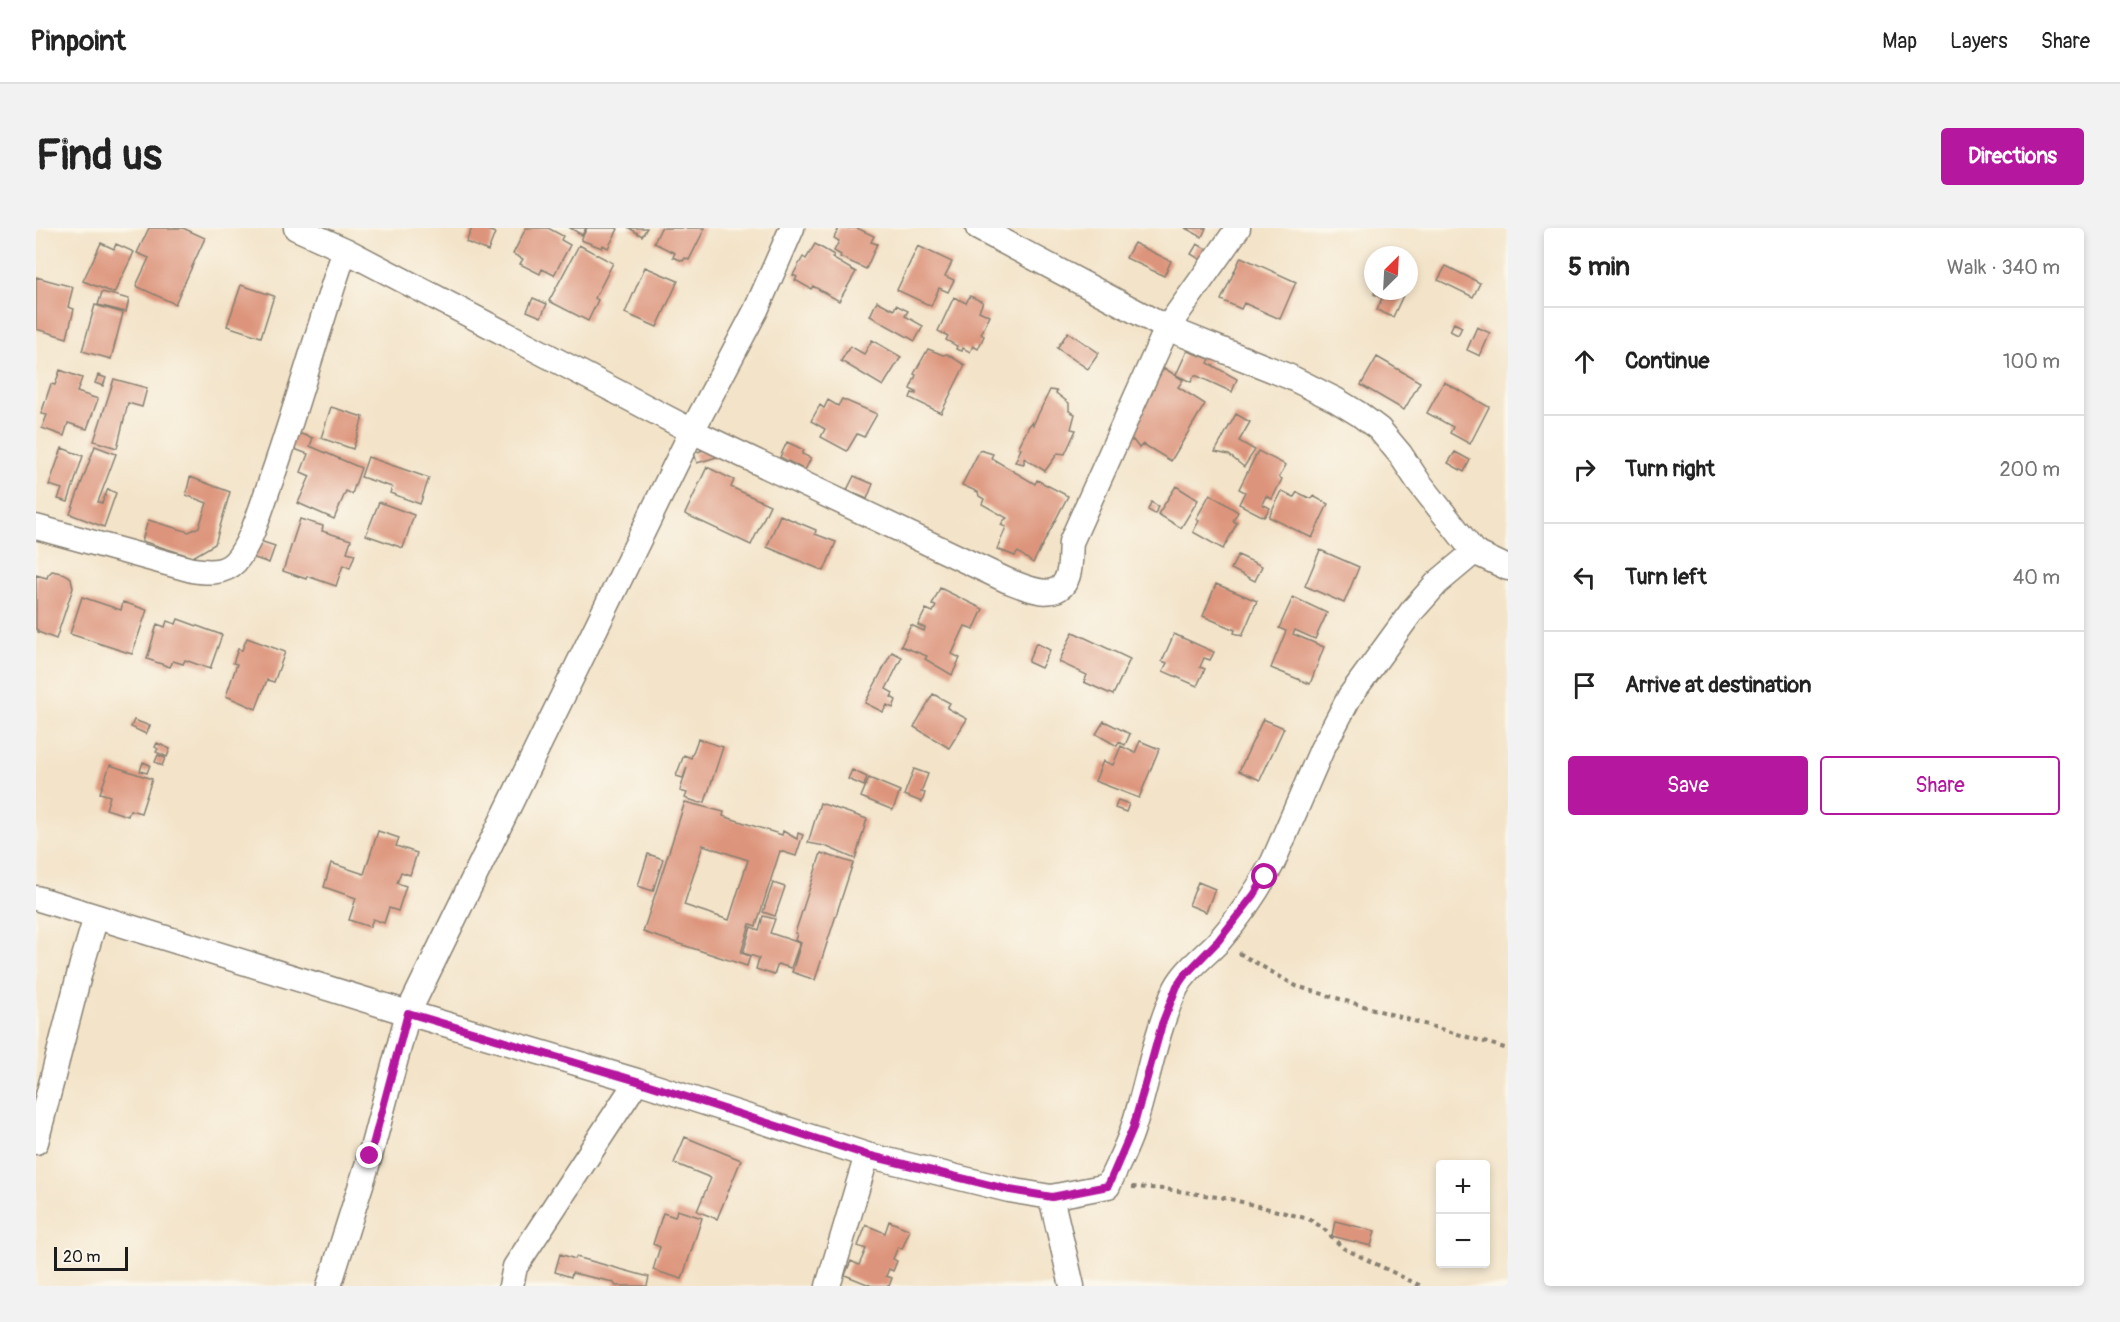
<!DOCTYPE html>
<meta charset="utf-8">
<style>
body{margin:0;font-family:Pangolin,sans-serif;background:#f2f2f2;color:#222}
.controls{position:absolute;right:18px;bottom:18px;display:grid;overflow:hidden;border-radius:6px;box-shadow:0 3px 9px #0003}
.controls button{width:54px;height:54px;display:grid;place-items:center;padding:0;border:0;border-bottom:2px solid #e0e0e0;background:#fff;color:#222;font:30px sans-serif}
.compass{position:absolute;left:1328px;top:18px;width:54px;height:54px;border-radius:50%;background:#fff;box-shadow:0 3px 9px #0003;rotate:24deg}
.scale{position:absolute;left:18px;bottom:15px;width:74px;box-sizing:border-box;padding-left:6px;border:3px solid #1c1c1c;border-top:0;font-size:16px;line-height:21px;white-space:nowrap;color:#1c1c1c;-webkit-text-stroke:4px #fbf7ec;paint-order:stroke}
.stop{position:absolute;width:18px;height:18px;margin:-14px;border:4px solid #b5179e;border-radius:50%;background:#fff}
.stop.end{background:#b5179e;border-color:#fff;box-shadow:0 2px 6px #0008}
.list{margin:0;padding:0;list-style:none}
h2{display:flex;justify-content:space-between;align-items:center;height:78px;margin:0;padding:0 24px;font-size:26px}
h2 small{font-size:20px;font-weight:400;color:#767676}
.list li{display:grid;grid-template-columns:39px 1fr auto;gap:18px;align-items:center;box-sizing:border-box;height:108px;padding:0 24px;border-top:2px solid #e0e0e0}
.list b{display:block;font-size:22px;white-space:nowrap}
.list em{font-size:20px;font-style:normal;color:#767676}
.actions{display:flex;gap:12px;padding:18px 24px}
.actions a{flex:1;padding:14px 0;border:2px solid #b5179e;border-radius:6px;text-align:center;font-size:21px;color:#b5179e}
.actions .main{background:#b5179e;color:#fff}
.icon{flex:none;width:33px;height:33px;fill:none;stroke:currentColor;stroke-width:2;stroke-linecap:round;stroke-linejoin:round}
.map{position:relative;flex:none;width:1472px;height:1058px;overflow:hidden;border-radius:6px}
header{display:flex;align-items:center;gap:36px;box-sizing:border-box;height:84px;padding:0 30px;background:#fff;border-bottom:2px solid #e0e0e0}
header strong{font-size:28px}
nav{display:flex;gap:33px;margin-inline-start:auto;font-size:21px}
.intro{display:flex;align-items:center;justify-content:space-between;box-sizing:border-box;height:144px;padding:0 36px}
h1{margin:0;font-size:42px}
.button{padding:15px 27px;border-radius:6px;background:#b5179e;color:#fff;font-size:21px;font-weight:700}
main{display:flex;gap:36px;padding:0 36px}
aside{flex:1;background:#fff;border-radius:6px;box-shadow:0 3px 9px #0003}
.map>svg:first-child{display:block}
.building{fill:#dd947c;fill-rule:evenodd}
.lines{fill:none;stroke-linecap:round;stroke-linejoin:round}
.street-casing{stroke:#888072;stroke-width:27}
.path{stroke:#888072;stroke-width:4;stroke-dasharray:4.5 4.5;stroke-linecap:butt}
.street{stroke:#fff;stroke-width:24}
.route{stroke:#b5179e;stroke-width:8}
</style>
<header>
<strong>Pinpoint</strong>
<nav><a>Map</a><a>Layers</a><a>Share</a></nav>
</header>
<div class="intro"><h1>Find us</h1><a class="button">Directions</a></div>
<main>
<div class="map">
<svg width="1472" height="1058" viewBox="0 0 1472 1058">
<rect width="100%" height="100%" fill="#fbf7ec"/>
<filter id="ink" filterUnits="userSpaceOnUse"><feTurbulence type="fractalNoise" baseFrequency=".0167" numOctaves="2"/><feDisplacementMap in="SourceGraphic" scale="12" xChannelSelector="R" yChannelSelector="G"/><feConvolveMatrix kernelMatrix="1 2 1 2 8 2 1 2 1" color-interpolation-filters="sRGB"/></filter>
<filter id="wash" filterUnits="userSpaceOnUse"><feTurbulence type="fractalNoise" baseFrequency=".008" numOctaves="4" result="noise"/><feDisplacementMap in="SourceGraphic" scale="24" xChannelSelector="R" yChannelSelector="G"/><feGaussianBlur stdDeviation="1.35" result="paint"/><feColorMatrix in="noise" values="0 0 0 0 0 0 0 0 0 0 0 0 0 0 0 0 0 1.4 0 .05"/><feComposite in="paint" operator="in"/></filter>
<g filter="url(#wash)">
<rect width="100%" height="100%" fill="#f3e3c8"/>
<g id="blocks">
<path class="building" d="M113,0H147L169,10L139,76L100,58L113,30L101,25Z
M436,0H447L459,5L452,23L430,14Z
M490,0H512L527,8L525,12L534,17L518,47L506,41L504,46L484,36L487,31L477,26Z
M534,0H550L546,7Z
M551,0H580L582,1L572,20L567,17L566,20L545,12Z
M593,0H611L606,8Z
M625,0H669L653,32L649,30L647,33L637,29L639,25L618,15Z
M803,0H821L838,8L835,14L841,16L830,41L804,29L805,27L798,23L803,13L798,10Z
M1149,0H1170L1166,9Z
M65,15L78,21L80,16L98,24L78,65L47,53Z
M1098,15L1135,33L1128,48L1090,30Z
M779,16L798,27L796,30L820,44L803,73L777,58L775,61L759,52L761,49L757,47L767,29L770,31Z
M1161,16L1176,24L1170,35L1155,26Z
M543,17L577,35L559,70L562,72L552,93L513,73Z
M882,18L916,34L909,48L918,52L912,64L903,60L895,78L861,62Z
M1205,29L1260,54L1244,91L1208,75L1205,81L1185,72Z
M1410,38L1444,55L1437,69L1402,52Z
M609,39L642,53L621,99L589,85Z
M0,49L37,59L32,79L38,81L31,110L0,101Z
M205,57L238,68L225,109L191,98Z
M1339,63H1369L1357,89L1341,82L1346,70L1338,66Z
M66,64L93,71L90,84L62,77Z
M934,68L947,74L943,83L954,88L945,106L948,108L942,121L937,118L934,124L927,120L926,123L920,121L921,118L910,112L912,108L902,103L918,69L930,75Z
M497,70L511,76L505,89L491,83Z
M841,73L858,82L860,77L872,83L869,88L887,98L879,113L834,88Z
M59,77L87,85L75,131L46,123Z
M1418,95L1426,99L1422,107L1414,103Z
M1441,99L1454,105L1444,128L1431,122Z
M1032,104L1063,125L1052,141L1021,120Z
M836,112L865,129L847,158L805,133L814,118L828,126Z
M892,121L907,127L911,126L929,137L905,185L874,170L876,165L880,166V164L874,161L880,147L878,146Z
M1151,123L1174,131L1172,135L1201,151L1196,164L1159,147L1155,154L1140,147Z
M1341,129L1384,154L1368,182L1325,157Z
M1128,140L1147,152L1142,159L1169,176L1135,233L1107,216L1103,220L1097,212V213L1087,211Z
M24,142L46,150L41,164L62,171L51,201L32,195L28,208L6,200L11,187L5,186L15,156L19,157Z
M62,147L70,150L67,158L59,155Z
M78,151L111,160L106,179L92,175L81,220L58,213Z
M1408,154L1453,179L1434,216L1414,205L1417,199L1391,185Z
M1014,162L1021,163L1020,165L1033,175V183L1039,186L1035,201L1040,202L1029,226L1022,225L1009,243L988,230V236L979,234L985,221L982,220L993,198L996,194L997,197Z
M806,171L841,186L828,209L821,206L811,223L785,209L789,201L775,193L784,177L788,180L792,172L802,178Z
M295,179L327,189L317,221L285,210Z
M1200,186L1214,194L1203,213L1219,222L1208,239L1193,227L1179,224Z
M259,204L277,210L274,218L325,240L316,266L310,263L298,291L262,275L274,248L265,244L272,226L253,219Z
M751,214L768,222L766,226L775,230L769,242L744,229Z
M59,218L80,226L62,274L66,275L72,261L80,265L68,299L34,286Z
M681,218L684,228L661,235L658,225Z
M26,220L47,228L32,274L22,271L26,261L13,257Z
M944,222L957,226L955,230L999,256L1001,252L1032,268L997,335L982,324L979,328L961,321L970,299L965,297L967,293L971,290L946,276L948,271L943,268L942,264L926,257Z
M1222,223L1250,237L1243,249L1246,251L1236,271L1230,268L1226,276L1234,280L1228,289L1203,276L1209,264L1203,261Z
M1419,224L1434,232L1428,244L1412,235Z
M332,229L393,250L384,276L354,265L356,259L325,249Z
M671,239L698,252L695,259L734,277L715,317L649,286Z
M818,248L837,256L831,271L811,262Z
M154,249L194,264L179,316L157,329L106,313L112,292L153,304L163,299L171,275L150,267Z
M1140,258L1162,272L1145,300L1122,286Z
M1246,263L1258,269L1261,264L1275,271L1277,268L1292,276L1276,310L1233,289Z
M1174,266L1202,284L1197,293L1201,295L1187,321L1157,304L1163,293L1160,291Z
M343,274L378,287L367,320L330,307Z
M1115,274L1122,278L1119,286L1112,282Z
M744,287L780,302L779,306L800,314L788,343L731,319Z
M264,291L287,298L286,303L315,312L311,324L319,326L314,340L307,337L300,358L271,348L270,351L247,343Z
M218,311L239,318L233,335L213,328Z
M1284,322L1323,339L1308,375L1269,358Z
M1202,327L1226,338L1219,353L1195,341Z
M16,343L29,346L35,350L37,360L20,411L2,404V402L0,401V347L11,350L12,347Z
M1180,356L1221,373L1206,408L1198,405L1199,402L1167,388Z
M904,360L947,381L938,401L929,398L916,426L924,430L916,447L889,431L891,428L865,418L875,397L888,403L889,400L882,397L890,381L897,384L900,378L896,377Z
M46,369L85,382L87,374L111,382L96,426L34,406Z
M1257,369L1291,385L1279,411L1259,402L1257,406L1288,419L1274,456L1235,440L1250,403L1243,400Z
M142,391L186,407L174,441L149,432L147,436L137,433L134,439L111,431L121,396L129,399L131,393L140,396Z
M1037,404L1094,431L1077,467L1048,454L1051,447L1023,434Z
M1138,406L1178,424L1174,432L1168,430L1164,439L1169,441L1161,458L1127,443L1131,435L1126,433Z
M211,410L249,424L238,454L231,452L220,481L190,468L201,436L197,435L202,421L206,422Z
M1000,415L1014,422L1005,440L992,434Z
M856,424L866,429L850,461L857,465L855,469L860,472L857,480L851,477L847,484L829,475Z
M897,466L914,475L911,480L931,491L913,520L878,499Z
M1227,491L1248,500L1224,552L1203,543Z
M98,492L114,498L110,506L95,499Z
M1068,493L1094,506L1089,517L1083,514L1081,518L1060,506Z
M662,511L687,519L669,574L664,575L649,570L651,565L644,563L651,539L647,550L640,548L648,527L655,530Z
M1104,513L1123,521L1103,570L1059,553L1067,533L1077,537L1085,518L1099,525Z
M121,515L134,521L131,529L120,524L122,521L119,519Z
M122,527L129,530L126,538L119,534Z
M107,534L114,537L111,545L104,543Z
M74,537L116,551L105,585L94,582L92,588L70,581L74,568L64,565Z
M878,541L892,546L885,564L889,565L886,574L868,567Z
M816,542L831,549L828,558L812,551Z
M833,550L864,563L857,582L825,569Z
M1082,572L1093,576L1090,584L1079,580Z
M649,574L688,584L687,588L746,607L747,603L761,611L762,605L767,607L760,628L744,623L720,698L714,696L705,725L714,728L711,738L607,704ZM667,617L712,632L693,692L648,677Z
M784,575L831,591L819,631L789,618L772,615Z
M342,603L363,610L360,618L381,625L374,647L365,644L361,655L370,658L362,683L353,680L348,695L337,691L334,699L313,692L320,670L288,659L295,635L328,646Z
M785,625L817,635L779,752L756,744L765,715L759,712L761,706L759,705Z
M612,626L627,631L617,663L602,658Z
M1162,654L1179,661L1170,684L1153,677Z
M737,655L749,659L739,688L727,684Z
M727,688L739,691L734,705L764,715L755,740L742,736L738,747L720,741L723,730L707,725L715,699L723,702Z
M649,909L705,932L681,991L661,983L675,950L638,935Z
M641,982L666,990L646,1051L617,1042L624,1019L617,1016L627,985L639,989Z
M853,993L874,1002L866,1021L862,1019L857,1031L861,1033L857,1043L853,1041L850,1048L856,1050L853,1058H836L809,1047L815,1033L823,1037L830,1021L822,1018L830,997L849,1005Z
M1299,993L1339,1003L1335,1018L1296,1008Z
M524,1026L539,1031L540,1029L613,1049L611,1058H580L577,1054L536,1045L535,1049L519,1044Z"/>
</g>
</g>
<g filter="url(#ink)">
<use href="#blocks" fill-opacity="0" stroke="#888072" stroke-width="1.5"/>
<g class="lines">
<g class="street-casing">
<path id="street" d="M260,0L309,22L656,203L970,352C989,359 1023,377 1032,347C1035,338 1034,324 1035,314L1131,100L1202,0
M942,0L1131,100L1254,149L1300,172L1323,186L1343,201L1364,226L1382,253L1438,324L1472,340
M0,299L156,342C171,344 187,346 199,334C215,316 225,280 233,258C261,180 282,100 309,22
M0,670L372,785L601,853L831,927L973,962L1015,969
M0,914L46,736L60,689
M293,1058L334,928L372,785L656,203L720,82L756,0
M475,1058L479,1039L601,853
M792,1058L831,927
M1036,1058L1015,969L1072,958C1080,939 1091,920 1097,900C1112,854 1119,804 1140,760C1150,741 1169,728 1183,713C1204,689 1222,662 1237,634L1286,521L1314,468L1376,383L1401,355L1438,324"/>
</g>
<path class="path" d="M1203,725L1260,758L1472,821
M1096,959L1129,961L1194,971L1273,991L1287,1000L1307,1020L1385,1058"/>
<use href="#street" class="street"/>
</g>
</g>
<g class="lines" filter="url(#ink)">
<path class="route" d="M334,928L372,785L601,853L831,927L974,962L1016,969L1072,958L1097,900L1126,796L1141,758L1148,748L1182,713L1218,667L1229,649"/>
</g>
</svg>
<div class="controls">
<button>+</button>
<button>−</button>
</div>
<svg class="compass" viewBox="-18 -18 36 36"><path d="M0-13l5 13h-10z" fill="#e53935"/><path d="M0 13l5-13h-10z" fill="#767676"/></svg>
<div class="scale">20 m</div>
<div class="stop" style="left:1229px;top:649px"></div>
<div class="stop end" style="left:334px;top:928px"></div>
</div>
<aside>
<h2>5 min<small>Walk · 340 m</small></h2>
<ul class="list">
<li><svg class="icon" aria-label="ahead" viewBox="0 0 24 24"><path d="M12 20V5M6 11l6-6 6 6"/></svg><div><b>Continue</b></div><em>100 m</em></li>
<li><svg class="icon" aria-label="right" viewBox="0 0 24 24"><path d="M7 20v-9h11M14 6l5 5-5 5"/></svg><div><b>Turn right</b></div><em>200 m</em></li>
<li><svg class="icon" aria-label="left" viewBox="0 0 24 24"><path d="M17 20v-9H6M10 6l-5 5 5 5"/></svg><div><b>Turn left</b></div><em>40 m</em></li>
<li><svg class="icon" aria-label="arrive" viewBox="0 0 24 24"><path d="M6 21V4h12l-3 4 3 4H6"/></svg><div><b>Arrive at destination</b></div></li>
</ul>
<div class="actions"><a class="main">Save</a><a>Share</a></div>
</aside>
</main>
